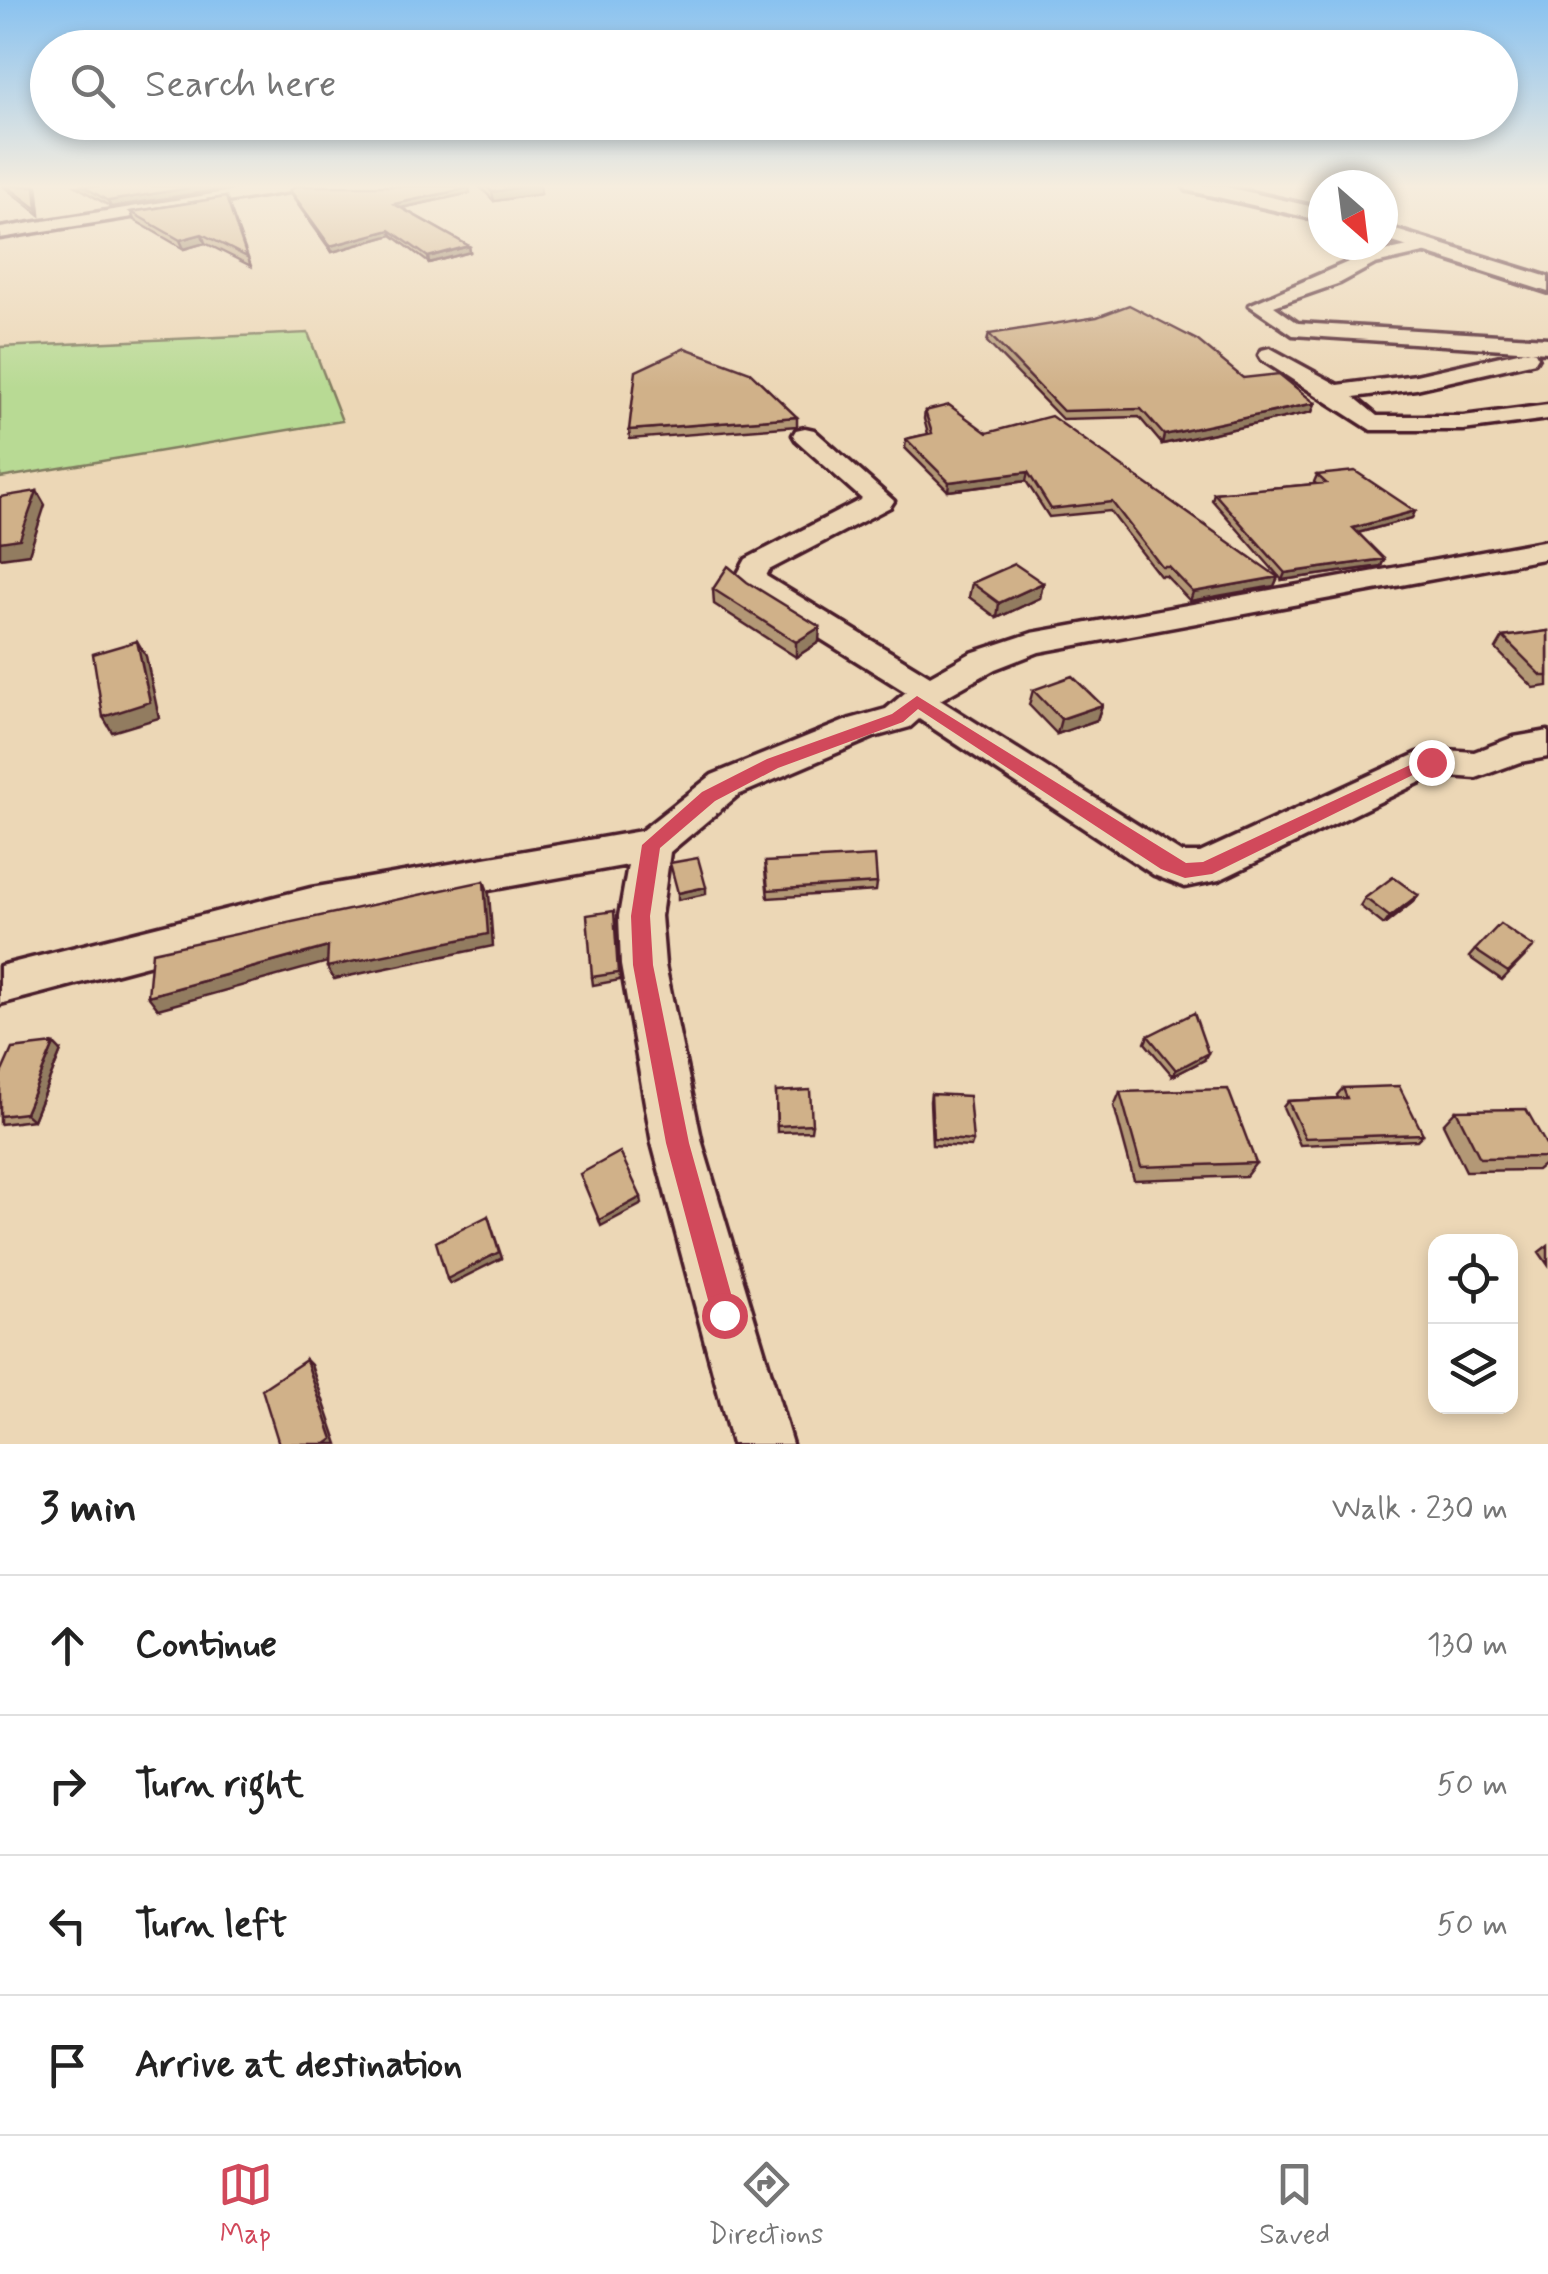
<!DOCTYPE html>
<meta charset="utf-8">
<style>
body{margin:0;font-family:Mynerve,sans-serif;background:#f6f6f6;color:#222}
.controls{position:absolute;right:30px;bottom:30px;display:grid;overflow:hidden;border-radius:20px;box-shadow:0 5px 15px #0003}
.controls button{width:90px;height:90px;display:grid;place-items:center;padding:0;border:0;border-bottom:2px solid #e0e0e0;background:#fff;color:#222;font:50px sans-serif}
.compass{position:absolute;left:1308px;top:170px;width:90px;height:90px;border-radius:50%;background:#fff;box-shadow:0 5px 15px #0003;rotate:152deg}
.stop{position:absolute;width:30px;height:30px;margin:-22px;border:8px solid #d1495b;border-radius:50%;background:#fff}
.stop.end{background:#d1495b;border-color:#fff;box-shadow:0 2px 10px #0008}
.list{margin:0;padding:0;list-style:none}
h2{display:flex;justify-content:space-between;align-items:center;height:130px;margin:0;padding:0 40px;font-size:42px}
h2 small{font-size:32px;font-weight:400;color:#767676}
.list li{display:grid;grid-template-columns:65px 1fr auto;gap:30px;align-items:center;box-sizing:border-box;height:140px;padding:0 40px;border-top:2px solid #e0e0e0}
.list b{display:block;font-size:38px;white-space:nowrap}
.list em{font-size:32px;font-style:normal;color:#767676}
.icon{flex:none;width:55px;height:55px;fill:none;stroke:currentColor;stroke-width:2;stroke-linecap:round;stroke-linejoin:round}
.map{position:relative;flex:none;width:1548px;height:1444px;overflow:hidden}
.search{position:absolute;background:#fff;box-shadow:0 5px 15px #0003;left:30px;right:30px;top:30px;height:110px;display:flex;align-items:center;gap:25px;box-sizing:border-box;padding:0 35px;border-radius:55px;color:#767676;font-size:38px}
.sheet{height:690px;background:#fff}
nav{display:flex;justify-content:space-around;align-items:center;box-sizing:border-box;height:140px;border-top:2px solid #e0e0e0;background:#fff;font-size:28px;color:#767676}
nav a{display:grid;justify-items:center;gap:5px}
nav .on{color:#d1495b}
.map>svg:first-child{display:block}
.green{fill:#b8da94;stroke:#817c60;stroke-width:2.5}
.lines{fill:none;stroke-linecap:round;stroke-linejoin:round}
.minor-casing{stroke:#4a1f2b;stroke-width:7}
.tertiary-casing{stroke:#4a1f2b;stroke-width:8}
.minor{fill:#ecd7b6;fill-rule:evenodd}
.tertiary{fill:#ecd7b6;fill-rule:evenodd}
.wall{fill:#b39876;stroke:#4a1f2b;stroke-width:2.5}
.shaded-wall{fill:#927c60;stroke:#4a1f2b;stroke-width:2.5}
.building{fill:#d0b189;stroke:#4a1f2b;stroke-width:2.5}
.route{fill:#d1495b}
</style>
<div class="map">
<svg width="1548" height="1444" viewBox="0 0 1548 1444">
<rect width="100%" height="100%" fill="#ecd7b6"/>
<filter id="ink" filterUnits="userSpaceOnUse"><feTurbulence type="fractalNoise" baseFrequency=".01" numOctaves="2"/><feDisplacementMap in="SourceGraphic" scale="20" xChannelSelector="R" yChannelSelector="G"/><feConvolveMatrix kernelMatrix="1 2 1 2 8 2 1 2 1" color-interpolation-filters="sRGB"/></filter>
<g filter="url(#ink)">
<path class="green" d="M308,333L342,421L0,478V347Z"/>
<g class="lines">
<g class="minor-casing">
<path id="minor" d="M263,186H303L295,191L0,238V228Z
M1431,241L1440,246L1437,250L1375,264L1340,283L1274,306L1298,323L1548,338V352L1293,335L1249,305L1362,256Z
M1270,348L1338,385L1416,375L1527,350L1535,352L1538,357L1535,362L1416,389L1354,397L1377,416H1463L1548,405V419L1463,430H1371L1262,360L1259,355L1262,350Z
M805,428L814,430L894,501L890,507L769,570L766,576L930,676L971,653L1032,633L1548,540V558L1039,652L995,669L940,700L1182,853H1200L1418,753L1431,749L1474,752L1514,737L1548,731V757L1520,762L1476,778L1435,775L1219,880L1185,887L1154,875L919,719L910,727L874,737L738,795L670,852L661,916L665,965L702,1143L792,1444H732L652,1143L621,965L619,916L628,865L311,922L0,1004V966L311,888L641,831L712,775L850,719L886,709L906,692L749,594L736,577L746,559L862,499L796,440L793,435L796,430Z"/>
</g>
<g class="tertiary-casing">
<path id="tertiary" d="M1184,186H1222L1323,209V221L1187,190Z
M1383,226L1548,277V292L1383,239Z"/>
</g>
<use href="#minor" class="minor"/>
<use href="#tertiary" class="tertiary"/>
</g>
<path class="wall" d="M3,186H37L40,215Z
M76,186H222L223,189L111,207Z
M479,186H540L541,194L494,201Z
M290,190L470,193L402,208L469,246L470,252L429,263L392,235L332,252L291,195Z
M226,197L251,266L205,243L184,249L134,220L131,212Z
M989,334L1243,378L1315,403L1312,412L1162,444L1139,417L1062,419L987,342Z
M925,411L987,433L1278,577L1274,586L1190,601L1166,576H1160L1110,511L1049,517L1026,481L948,491L905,448L906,439L928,434L924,419Z
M797,417V426L630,439L629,430Z
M1317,475L1415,511L1412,518L1358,533L1384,559L1381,566L1282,580L1212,500L1214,493L1316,484L1314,482Z
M972,583H1043L1040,598L997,618L969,597Z
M713,589L819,642L796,657L714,604Z
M1548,631V686L1534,688L1496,649L1503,637Z
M1033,690L1102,705L1097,720L1057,734L1029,705Z
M765,870L877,883L876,891L768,898Z
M1418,895L1413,902L1384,925L1360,906L1365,898Z
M615,918L620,980L593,985L592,977Z
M1534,947L1502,980L1469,957L1475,950Z
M1148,1036L1204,1060L1173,1076L1145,1043Z
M61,1051L33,1120L0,1124V1076Z
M1343,1088L1423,1134L1417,1140L1300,1145L1283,1107L1288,1101L1338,1098L1337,1095Z
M776,1092L812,1124L811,1131L777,1132Z
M1120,1092L1256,1163L1246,1176L1134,1180L1114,1106Z
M931,1094L973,1141L971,1147L932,1145L930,1101Z
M1456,1110L1548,1148V1161L1537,1170L1466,1171L1443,1124Z
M1548,1245V1265L1539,1252Z"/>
<path class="shaded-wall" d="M35,186H37L40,215L37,209Z
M202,186H222L223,189L111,207L108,201Z
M528,186H540L541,194L494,201L492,192Z
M469,188L470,193L396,209L394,204Z
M390,230L392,235L332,252L330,246Z
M202,234L205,243L184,249L180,240Z
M469,246L470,252L429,263L428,257Z
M1315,403L1312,412L1162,444L1164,435Z
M1028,472L1026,481L948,491L949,482Z
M37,491L45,505L29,554L0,558V542Z
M1415,511L1412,518L1350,535L1353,528Z
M1384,559L1381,566L1282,580L1285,573Z
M1278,577L1274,586L1190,601L1193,592Z
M1043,583L1040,598L997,618L999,603Z
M820,627L819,642L796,657V642Z
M137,641L146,656L159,718L112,732L103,717Z
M1102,705L1097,720L1057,734L1061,719Z
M484,881L489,894L493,946L334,979L327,967Z
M706,887V894L678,900V893Z
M1418,895L1413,902L1384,925L1390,917Z
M328,947L335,960L158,1009L148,996Z
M54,1044L61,1051L33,1120L25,1113Z
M1208,1053L1204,1060L1173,1076L1176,1070Z
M641,1197L642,1204L601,1226L599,1220Z
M488,1216L502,1258L450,1284L447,1279Z
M306,1360L311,1365L338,1444H326Z"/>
<path class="building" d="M7,186H35L37,209Z
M83,186H202L108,201Z
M298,186H467L469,188L394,204L469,246L428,257L390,230L330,246L290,190Z
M486,186H528L492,192Z
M226,197L247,257L202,234L180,240L131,212Z
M1129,305L1197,340L1243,378L1279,374L1315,403L1164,435L1141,409L1063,411L989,334L1097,317Z
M685,348L750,372L797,417L629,430L636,371Z
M949,405L987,433L1051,416L1278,577L1193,592L1169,567H1162L1112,502L1051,509L1028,472L949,482L906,439L932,433L925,411Z
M1355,471L1415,511L1353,528L1384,559L1285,573L1214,493L1326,483L1317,475Z
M37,491L20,539L0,542V497Z
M1015,564L1043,583L999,603L972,583Z
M728,566L747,582L820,627L796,642L713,589Z
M1548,631V676H1542L1503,637Z
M137,641L150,702L103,717L93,654Z
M1072,676L1102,705L1061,719L1033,690Z
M875,856L877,883L768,890L765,862Z
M698,858L706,887L678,893L670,863Z
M1393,877L1418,895L1390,917L1365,898Z
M484,881L488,934L327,967L328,947L148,996L152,952Z
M614,911L618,973L592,977L587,915Z
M1500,924L1534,947L1508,972L1475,950Z
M1194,1013L1208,1053L1176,1070L1148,1036Z
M54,1044L25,1113L0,1116V1076L12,1049Z
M1399,1086L1423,1134L1305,1138L1288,1101L1347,1098L1343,1088Z
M1228,1089L1256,1163L1141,1167L1120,1092Z
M810,1090L812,1124L777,1126L776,1092Z
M931,1094L969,1096L973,1141L933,1138Z
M1526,1109L1548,1148V1157L1480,1158L1456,1110Z
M620,1152L641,1197L599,1220L580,1174Z
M488,1216L499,1252L447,1279L436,1242Z
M306,1360L333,1439L326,1444H279L262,1389Z"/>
</g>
<linearGradient id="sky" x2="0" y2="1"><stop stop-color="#89c2f0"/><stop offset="0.48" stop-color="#f6edde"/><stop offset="1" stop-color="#f6edde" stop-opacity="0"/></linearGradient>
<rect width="1548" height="388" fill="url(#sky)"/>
<path class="route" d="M917,696L1186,863L1203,862L1425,758H1437L1439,762L1212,874L1185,878L1161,869L918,709L903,722L778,768L715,801L660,848L650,916L653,965L689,1143L737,1315L734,1324L724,1328L715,1324L712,1315L666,1143L633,965L631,916L642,845L702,792L767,759L892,714Z"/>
</svg>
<div class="controls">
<button><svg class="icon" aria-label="locate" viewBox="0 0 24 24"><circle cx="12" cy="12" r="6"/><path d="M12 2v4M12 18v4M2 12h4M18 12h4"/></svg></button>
<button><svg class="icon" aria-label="layers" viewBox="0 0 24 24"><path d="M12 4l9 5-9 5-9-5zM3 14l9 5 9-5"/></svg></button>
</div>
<svg class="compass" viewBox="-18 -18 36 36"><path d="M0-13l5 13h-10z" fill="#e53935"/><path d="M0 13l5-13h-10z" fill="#767676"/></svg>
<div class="stop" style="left:724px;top:1315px"></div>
<div class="stop end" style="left:1431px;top:762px"></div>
<div class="search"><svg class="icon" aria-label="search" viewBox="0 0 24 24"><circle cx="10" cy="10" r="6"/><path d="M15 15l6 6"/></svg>Search here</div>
</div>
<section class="sheet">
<h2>3 min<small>Walk · 230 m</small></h2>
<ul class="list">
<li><svg class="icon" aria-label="ahead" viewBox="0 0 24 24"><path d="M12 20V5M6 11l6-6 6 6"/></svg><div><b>Continue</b></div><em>130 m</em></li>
<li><svg class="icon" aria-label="right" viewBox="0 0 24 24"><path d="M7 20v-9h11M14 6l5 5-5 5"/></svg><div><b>Turn right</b></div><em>50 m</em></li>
<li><svg class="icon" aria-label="left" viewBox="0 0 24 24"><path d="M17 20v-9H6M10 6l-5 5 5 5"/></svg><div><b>Turn left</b></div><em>50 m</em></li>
<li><svg class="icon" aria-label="arrive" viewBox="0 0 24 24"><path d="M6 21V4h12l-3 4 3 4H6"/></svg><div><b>Arrive at destination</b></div></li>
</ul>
</section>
<nav>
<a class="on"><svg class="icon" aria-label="map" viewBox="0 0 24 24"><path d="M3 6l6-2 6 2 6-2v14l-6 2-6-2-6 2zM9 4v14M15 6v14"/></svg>Map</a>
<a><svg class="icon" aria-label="directions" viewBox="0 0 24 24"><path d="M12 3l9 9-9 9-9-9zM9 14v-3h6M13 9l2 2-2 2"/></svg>Directions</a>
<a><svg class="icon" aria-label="saved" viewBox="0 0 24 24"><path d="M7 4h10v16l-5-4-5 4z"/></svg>Saved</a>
</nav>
